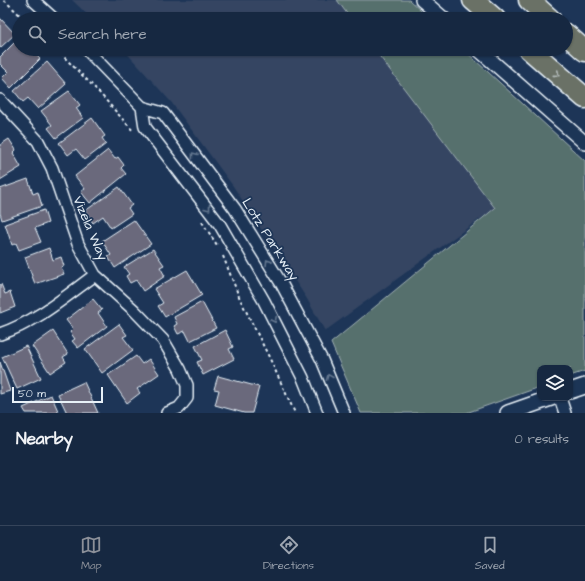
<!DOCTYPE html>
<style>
body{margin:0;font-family:"Architects Daughter",sans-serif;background:#1f3048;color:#f1f3f6}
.controls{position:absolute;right:12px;bottom:12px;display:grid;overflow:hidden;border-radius:8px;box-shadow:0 1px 3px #0004}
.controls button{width:36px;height:36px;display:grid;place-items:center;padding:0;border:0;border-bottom:1px solid #35445a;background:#162841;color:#f1f3f6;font:20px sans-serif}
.scale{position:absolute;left:12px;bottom:10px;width:91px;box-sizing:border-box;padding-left:4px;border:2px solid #e8f1f8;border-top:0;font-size:11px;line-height:14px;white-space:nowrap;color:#e8f1f8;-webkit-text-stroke:3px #1d3557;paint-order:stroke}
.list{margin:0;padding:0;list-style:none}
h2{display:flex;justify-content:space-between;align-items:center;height:52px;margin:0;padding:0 16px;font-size:17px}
h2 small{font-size:13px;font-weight:400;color:#9ea6b1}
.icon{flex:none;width:22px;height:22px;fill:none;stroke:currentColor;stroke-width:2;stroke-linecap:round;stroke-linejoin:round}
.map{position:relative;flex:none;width:585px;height:413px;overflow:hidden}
.search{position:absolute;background:#162841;box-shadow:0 1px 3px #0004;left:12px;right:12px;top:12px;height:44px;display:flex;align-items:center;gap:10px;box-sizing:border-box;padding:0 14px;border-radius:22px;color:#9ea6b1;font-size:15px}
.sheet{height:112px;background:#162841}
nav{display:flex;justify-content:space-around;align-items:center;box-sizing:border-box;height:56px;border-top:1px solid #35445a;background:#162841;font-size:11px;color:#9ea6b1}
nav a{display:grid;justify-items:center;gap:2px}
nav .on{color:#8c9099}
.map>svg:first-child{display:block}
.built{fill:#344562}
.green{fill:#57706d;stroke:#a0b0b2}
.building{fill:#6a697c;stroke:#e8f1f8}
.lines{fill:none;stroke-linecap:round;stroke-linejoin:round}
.minor-casing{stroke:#e8f1f8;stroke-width:14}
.tertiary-casing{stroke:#e8f1f8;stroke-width:16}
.secondary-casing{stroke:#e8f1f8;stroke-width:18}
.motorway-casing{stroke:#e8f1f8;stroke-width:23}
.path{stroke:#e8f1f8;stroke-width:2;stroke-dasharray:3 3;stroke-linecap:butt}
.minor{stroke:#1d3557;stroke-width:11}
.tertiary{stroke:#1d3557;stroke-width:13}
.secondary{stroke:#1d3557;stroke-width:15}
.motorway{stroke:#6a7166;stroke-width:20}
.oneway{stroke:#b6bebe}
.oneway2{stroke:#64778f}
.labels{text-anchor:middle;stroke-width:3.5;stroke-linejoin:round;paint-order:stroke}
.street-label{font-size:14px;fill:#e8f1f8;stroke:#1d3557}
</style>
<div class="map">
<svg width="585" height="413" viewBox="0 0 585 413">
<rect width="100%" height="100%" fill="#1d3557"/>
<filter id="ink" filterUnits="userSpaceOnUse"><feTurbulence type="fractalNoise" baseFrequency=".025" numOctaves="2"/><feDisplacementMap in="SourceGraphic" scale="8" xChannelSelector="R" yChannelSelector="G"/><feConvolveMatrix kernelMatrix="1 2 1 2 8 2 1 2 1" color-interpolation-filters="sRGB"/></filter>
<g filter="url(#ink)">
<path class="built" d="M72,0H337L351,19H92Z
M123,49H374L495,208L325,331L307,299L233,186L171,102Z"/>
<path class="green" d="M337,0H409L430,19H351Z
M374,49H463L585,161V371L570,376V368H540V387L466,413H361L331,343L495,208Z"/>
<path class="building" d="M0,18L15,34L0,48Z
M15,42L19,46V49H30L40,59L11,88L2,78L8,72L0,64V57Z
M47,62L66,84L38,109L28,98L23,102L14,91Z
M69,91L80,105L76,108L83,118L56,138L48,128L52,125L41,111Z
M92,118L105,136L102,138L106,144L85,160L76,149L68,155L59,143Z
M9,139L16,150L13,153L21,167L0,180V145Z
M108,150L115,159L118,157L124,165L121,168L126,174L90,203L81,192L85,189L75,176Z
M28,179L33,194L38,192L42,206L2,220L0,213V189Z
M119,187L132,205L128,208L132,214L111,228L103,216L93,223L85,211Z
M44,210L48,223L35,228L41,242L19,250L16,243L12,245L5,224Z
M134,220L151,244L115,268L108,257L111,255L102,241Z
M49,248L53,260L61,257L64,266L61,267L64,274L35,284L25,257Z
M153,249L164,265L160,267L165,276L143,291L136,280L130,283L126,276L129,274L124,267Z
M187,270L202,295L165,317L158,306L163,303L154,289Z
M1,284L5,294L10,292L15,307L0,313V285Z
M93,299L102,310L98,313L107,326L78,348L72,341L75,339L70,332L73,329L66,320Z
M202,302L216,328L190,341L185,331L178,334L174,326L177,324L174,317Z
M119,324L127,335L123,337L133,350L102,373L85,349Z
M225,330L233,347L229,349L234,359L203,375L197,362L202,360L195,346Z
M53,331L68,354L63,357L66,362L50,373L32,346Z
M26,346L41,378L17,389L2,357Z
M136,356L142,364L149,359L159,374L137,389L140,393L127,403L108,375Z
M0,362L10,391L0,394Z
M218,376L259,387L252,413H244L215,405L219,390L214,389Z
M84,382L98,413H67L58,394Z
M51,395L59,413H26L23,408Z"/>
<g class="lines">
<g class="minor-casing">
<path id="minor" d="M33,0L54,19
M86,49L142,107L163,113L235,209L281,283L322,360L344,413
M0,100L38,141L52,168L78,244L95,275L134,310L163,340L180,369L187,385V398L179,408L167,413
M142,107L145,127L220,225L264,301L303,378L317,413
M0,334C36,322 65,297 95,275
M560,398L565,413"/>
</g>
<g class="tertiary-casing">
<path id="tertiary" d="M422,0L444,19
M478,49L585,143"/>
</g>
<g class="secondary-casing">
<path id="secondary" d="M570,391L585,386
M508,413L551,398"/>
</g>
<g class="motorway-casing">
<path id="motorway" d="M473,0L495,19
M529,0L550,19
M566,34L585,51
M529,49L585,98"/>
</g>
<path class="path" d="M4,0L24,19
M56,49L96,89L134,132
M202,222L217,245
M223,256L240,299L270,359L295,413"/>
<use href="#minor" class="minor"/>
<use href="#tertiary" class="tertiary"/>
<use href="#secondary" class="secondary"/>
<use href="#motorway" class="motorway"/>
</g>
<defs><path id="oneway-chevron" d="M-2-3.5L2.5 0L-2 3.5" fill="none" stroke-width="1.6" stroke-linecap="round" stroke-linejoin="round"/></defs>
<use class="oneway" href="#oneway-chevron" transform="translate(557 74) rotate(41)"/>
<g class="oneway2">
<use href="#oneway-chevron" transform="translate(194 155) rotate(-127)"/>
<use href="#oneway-chevron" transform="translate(208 208) rotate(52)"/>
<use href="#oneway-chevron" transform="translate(268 262) rotate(-122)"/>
<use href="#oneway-chevron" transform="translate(274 320) rotate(63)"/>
<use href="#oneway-chevron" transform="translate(329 377) rotate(-112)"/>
</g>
</g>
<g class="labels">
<g class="street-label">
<text transform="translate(91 228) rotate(67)" y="5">Vizela Way</text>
<text transform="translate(271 239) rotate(58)" y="5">Lotz Parkway</text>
</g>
</g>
</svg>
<div class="controls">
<button><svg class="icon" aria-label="layers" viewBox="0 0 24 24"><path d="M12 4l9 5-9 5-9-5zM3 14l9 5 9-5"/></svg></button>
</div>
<div class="scale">50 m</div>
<div class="search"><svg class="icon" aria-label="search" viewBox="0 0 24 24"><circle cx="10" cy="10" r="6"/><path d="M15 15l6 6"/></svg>Search here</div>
</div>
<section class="sheet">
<h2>Nearby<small>0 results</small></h2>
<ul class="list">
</ul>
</section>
<nav>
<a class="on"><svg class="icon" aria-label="map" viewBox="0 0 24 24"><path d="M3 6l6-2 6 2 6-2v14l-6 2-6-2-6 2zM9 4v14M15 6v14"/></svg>Map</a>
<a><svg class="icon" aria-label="directions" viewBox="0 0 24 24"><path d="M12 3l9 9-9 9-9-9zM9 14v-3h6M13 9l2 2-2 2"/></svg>Directions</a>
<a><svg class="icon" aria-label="saved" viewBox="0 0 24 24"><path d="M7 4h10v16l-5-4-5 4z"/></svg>Saved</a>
</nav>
